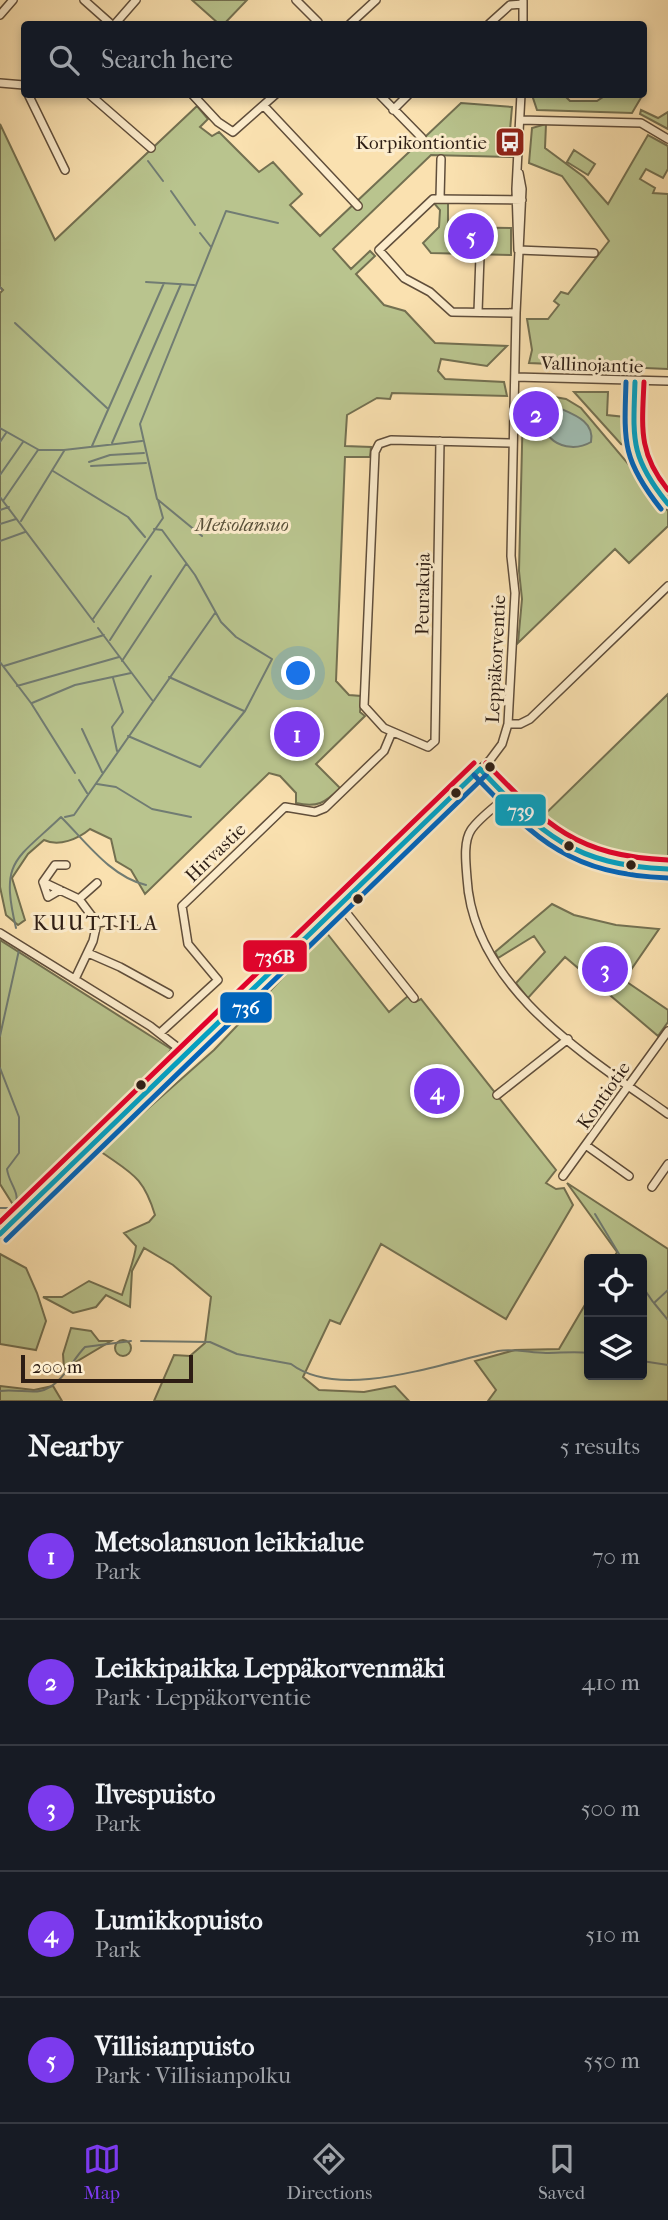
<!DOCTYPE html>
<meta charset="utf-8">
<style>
body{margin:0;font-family:"IM FELL French Canon",serif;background:#242831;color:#f1f3f6}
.controls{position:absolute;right:21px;bottom:21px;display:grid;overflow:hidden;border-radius:7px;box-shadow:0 4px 10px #0003}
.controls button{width:63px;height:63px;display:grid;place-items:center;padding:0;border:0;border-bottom:2px solid #363941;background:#171b24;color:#f1f3f6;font:35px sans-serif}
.scale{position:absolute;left:21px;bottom:18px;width:172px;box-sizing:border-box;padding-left:7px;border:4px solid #2d1d14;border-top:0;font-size:19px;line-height:24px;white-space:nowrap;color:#2d1d14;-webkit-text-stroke:5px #fceccc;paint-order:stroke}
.you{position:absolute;left:299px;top:674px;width:24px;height:24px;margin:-18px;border:5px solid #fff;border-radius:50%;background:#1a73e8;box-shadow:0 0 0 10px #1a73e833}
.badge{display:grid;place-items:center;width:46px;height:46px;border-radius:50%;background:#7c3aed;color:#fff;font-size:23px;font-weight:700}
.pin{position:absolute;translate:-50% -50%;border:4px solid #fff;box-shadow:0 2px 7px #0006}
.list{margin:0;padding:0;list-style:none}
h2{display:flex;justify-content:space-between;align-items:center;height:91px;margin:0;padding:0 28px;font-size:30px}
h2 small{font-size:23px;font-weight:400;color:#9ea1a6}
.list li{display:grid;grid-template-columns:46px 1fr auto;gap:21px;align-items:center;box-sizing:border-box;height:126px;padding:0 28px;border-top:2px solid #363941}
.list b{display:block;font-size:26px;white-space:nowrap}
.list p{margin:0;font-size:23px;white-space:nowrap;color:#9ea1a6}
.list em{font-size:23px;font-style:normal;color:#9ea1a6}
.icon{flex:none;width:38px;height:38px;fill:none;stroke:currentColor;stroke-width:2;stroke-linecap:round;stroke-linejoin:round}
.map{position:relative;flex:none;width:668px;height:1401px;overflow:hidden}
.search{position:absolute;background:#171b24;box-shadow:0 4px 10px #0003;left:21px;right:21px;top:21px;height:77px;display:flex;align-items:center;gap:18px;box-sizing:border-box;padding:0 24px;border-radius:7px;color:#9ea1a6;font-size:26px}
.sheet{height:721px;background:#171b24}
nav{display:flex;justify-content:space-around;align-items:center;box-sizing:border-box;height:98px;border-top:2px solid #363941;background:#171b24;font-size:19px;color:#9ea1a6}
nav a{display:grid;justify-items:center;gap:4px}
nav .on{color:#7c3aed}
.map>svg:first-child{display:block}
.green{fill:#b9c48e;stroke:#737051;stroke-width:2}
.water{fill:#9fbcb2;stroke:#717c73;stroke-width:2}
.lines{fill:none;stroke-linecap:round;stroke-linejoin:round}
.stream{stroke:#717c73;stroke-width:2}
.minor-casing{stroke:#604e3b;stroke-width:10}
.minor{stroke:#fceccc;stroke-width:7}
.bus-1-casing{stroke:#fceccc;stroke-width:10}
.bus-2-casing{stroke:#fceccc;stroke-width:10}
.bus-3-casing{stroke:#fceccc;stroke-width:10}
.bus-1{stroke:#02a2c5;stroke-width:5}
.bus-2{stroke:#0065bd;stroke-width:5}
.bus-3{stroke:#e4002b;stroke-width:5}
.bus-dot{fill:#2d1d14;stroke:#fceccc;stroke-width:2.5}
.labels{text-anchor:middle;stroke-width:6;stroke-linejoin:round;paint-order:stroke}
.poi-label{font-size:19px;fill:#2d1d14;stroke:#fceccc;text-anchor:end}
.street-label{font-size:19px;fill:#2d1d14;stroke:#fceccc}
.park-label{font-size:19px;font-style:italic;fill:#574f39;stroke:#fceccc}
.neighbourhood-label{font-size:21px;letter-spacing:2px;fill:#2d1d14;stroke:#fceccc}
.line-badge{stroke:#fceccc;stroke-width:2.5}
.badge-label{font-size:19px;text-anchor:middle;font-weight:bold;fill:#fff}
</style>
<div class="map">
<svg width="668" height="1401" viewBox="0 0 668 1401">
<rect width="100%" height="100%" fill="#fae1b0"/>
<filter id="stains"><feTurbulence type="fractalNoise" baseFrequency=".00286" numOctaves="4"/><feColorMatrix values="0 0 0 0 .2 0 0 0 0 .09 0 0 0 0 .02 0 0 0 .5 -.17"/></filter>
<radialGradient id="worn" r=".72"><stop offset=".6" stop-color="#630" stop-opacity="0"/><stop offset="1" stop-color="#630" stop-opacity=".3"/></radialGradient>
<path class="green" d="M192,0H247L224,24H219Z
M532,95H564L570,101H597L606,95L642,96L632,113L537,110Z
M461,103L512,107L509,142L512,157L431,155L333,249L351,269L370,251L375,256L356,274L384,305L405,311L435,343L507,346L487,366L441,359L438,371L445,379L504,382L507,396L392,393L390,399L377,398L347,415L345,446L371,447L370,457H345L336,681L349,695L361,696L360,712L365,716L316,764L340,788C325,803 317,808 296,803V793L280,776L269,773L145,894L131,870L116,861L111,839L90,829C78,839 59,847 44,840L28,854L12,878L25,920L18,925L6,915L0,887V293L3,290L0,287V124L55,240L197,106L208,119L200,127L212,136L219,132L259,172L273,162L302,194L290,205L320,236Z
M641,110L658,118L668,112V129L640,114Z
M546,124L545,148L584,177L608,204L648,135L668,146V169L663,178L646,169L640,179L655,188L653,193L668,194V369L529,363L532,350L527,319H548L559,305L554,301L561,292L568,294L609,241L562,176L529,163L532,128Z
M574,150L595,164L588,175L567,162Z
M433,202H448V227L511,228V255L431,253L423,243L439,227L440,210Z
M574,392H608L607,415L625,417V445L621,444Z
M537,394L566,399L581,408L668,511V526L629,563L615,549L518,643L522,599L519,571L523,406L525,400Z
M668,694V865L617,861L589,850L540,819Z
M552,904L574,915L616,925L659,929L624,980L668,1010V1022L658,1036L565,957L528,998L516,983L545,952L534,936L498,958L495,952Z
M326,932L389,1012L408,996L415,1002L421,999L556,1170L546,1183L556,1189L564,1188L573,1205L506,1319L381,1244L340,1324L330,1320L303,1377L319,1390L364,1392L395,1386L409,1401H154L174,1355L190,1356L205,1343L211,1297L173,1265L144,1248L132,1271L130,1307L106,1295L96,1307L73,1313L43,1297H62L89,1281L122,1295C126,1282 135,1258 136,1246L124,1233L149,1222L155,1215C143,1176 132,1174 100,1151L214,1050Z
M0,940L171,1049L166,1058L139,1083L125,1104L17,1211L0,1184Z
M567,1183L668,1249V1401H488L496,1390L475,1361L515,1350L559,1349L589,1298V1375H642V1259H613L617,1252Z
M0,1254L26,1268L37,1293L46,1321L36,1350L0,1344Z
M71,1328L91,1331L99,1341H111L64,1369L63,1354Z
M115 1348a8 8 0 1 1 16 0a8 8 0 1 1-16 0Z
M0,1386L34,1390L53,1386L62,1401H0Z"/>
<path class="water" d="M559,408C575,415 595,422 591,442C566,457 529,435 554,409Z"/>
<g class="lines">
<path class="stream" d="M148,161L163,181
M171,191L195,225
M200,233L211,247
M146,282L194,285
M0,287L2,290
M15,323L107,408
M0,428L39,450H64L142,441
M0,442L6,433
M112,443L181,284
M92,446L164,283
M89,462L110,455L144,453
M91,466L146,463
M53,471L128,517L145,537
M0,475L23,442
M0,497L94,622
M3,501L38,450
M0,510L9,507
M21,521L64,451
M0,524L16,519
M202,536L157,499L140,424L226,211L278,223
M0,541L25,532
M93,619L163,518L158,500
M98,628L152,700
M110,640L151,576
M122,661L186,564
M0,662L31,703L75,773
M4,666L104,635
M169,677L244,711
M113,678L123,712L112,727L117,751
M17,686L119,657
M32,703L75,685L131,673
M82,729L102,772
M128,736L200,767L245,711L272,659L236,637L221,622L195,575L162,530L154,529
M79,780L87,793
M97,784L116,787L152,809L191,817
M65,817L74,815L215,613
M16,928C0,860 15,861 61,817C86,842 111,877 146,885
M0,1036L19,950
M0,1068L19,1117V1153L7,1169C9,1185 21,1191 15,1208H0
M595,1214L622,1259
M642,1286L653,1302
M668,1290L654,1303L668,1320
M141,1341L210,1342L237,1354L291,1364C340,1401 438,1364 498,1351C513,1348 531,1353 546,1353C560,1353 575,1351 589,1353
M642,1361L668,1365
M0,1391C13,1389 31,1393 40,1391C62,1386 71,1361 85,1347L131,1341"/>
<g class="minor-casing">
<path id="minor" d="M84,0L111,24
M296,0L318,22
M0,15L13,0
M115,24L136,0
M350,24L376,0
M489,24L510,5L523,4
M523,24V1
M0,83L24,85
M28,94L65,170
M89,94L151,148
M192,94L218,122L233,132L276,94
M379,94L422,138
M264,106L358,206
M393,110L409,94
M520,120L641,123L668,139
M440,198L441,159
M518,250L516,189L521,94
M518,250L594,253
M478,312L480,256
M516,313L452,312L430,292L404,278L379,250L433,199L522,200
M515,377L668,381
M635,382C633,446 625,453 668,504
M440,441L435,741L428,747L384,728L364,706L375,452L379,444L391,440L513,443
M508,724H520L530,719L668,586
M480,769C514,805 555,848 604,862C625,868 647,868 668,869
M506,797C495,807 479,818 471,830C463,842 466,864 467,878C473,988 588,1057 668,1114
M66,865H55L43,882L79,899L97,923L93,941L75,979
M43,882L48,897L60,890
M79,899L97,883
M341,906L414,998
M97,923L113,921L134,928
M0,933L150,1026L186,1054
M88,953L120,967L169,994
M160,1033L218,980L188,944L182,906L285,807L315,812L325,808L384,751L392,732
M497,1095L568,1039
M587,1146L629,1176
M563,1176L668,1031
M652,1187L668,1164
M0,1234L490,760L502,744L508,724L515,593L511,556L516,313L522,189L519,173"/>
</g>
<use href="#minor" class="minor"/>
<g class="bus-1-casing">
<path id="bus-1" d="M635,382C633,440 630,457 668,504
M480,769C542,835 574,865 668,869
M0,1234L480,769"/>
</g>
<g class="bus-2-casing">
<path id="bus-2" d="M626,382C624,442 622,460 661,509
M474,775C538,842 571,874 668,878
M6,1240L486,775"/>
</g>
<g class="bus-3-casing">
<path id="bus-3" d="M644,382C642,428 638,453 668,490
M486,763C547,826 577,856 668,860
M0,1222L474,763"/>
</g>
<use href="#bus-1" class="bus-1"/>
<use href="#bus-2" class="bus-2"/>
<use href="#bus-3" class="bus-3"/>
</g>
<defs>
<g id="bus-square" transform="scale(1.575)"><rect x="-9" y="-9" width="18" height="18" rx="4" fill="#8f2418" stroke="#fceccc"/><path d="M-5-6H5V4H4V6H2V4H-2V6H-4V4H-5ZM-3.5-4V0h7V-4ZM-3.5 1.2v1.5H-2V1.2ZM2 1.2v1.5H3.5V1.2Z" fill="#fff"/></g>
</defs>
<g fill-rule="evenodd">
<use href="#bus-square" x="510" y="142"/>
</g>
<g class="bus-dot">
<circle cx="490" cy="767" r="6"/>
<circle cx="456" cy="793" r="6"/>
<circle cx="569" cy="846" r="6"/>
<circle cx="631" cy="865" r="6"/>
<circle cx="358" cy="899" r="6"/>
<circle cx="141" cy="1085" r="6"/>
</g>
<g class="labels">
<g class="poi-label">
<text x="487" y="149">Korpikontiontie</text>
</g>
<g class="street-label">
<text transform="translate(592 364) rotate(2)" y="7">Vallinojantie</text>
<text transform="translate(422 594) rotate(-89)" y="7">Peurakuja</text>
<text transform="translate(495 659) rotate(-87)" y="7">Leppäkorventie</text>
<text transform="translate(215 852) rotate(-44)" y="7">Hirvastie</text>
<text transform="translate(603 1095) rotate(-55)" y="7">Kontiotie</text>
</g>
<g class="park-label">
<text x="242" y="531">Metsolansuo</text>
</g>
<g class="neighbourhood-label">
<text x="96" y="930">KUUTTILA</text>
</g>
</g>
<g class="line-badge">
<rect x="494" y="793" width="53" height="34" rx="7" fill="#02a2c5"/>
<rect x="242" y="939" width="66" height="34" rx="7" fill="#e4002b"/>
<rect x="219" y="991" width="54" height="33" rx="7" fill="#0065bd"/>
</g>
<g class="badge-label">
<text x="521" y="817">739</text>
<text x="275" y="963">736B</text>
<text x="246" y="1014">736</text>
</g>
<rect width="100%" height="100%" filter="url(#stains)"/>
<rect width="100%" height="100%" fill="url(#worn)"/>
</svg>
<div class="controls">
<button><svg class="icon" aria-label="locate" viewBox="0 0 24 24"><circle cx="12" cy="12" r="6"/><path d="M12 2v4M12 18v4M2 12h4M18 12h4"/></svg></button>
<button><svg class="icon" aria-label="layers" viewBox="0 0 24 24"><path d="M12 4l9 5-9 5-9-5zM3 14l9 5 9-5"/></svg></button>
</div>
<div class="scale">200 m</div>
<div class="you"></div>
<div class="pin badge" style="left:297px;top:734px">1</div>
<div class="pin badge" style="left:536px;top:414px">2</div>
<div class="pin badge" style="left:605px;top:969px">3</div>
<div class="pin badge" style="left:437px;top:1091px">4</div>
<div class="pin badge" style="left:471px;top:236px">5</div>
<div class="search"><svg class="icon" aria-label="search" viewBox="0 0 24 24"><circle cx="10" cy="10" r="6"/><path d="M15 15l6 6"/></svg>Search here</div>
</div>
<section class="sheet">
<h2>Nearby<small>5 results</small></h2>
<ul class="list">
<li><span class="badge">1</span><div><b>Metsolansuon leikkialue</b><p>Park</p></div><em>70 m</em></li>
<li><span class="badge">2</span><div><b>Leikkipaikka Leppäkorvenmäki</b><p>Park · Leppäkorventie</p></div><em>410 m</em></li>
<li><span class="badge">3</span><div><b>Ilvespuisto</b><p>Park</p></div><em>500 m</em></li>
<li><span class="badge">4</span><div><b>Lumikkopuisto</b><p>Park</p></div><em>510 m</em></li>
<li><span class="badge">5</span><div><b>Villisianpuisto</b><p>Park · Villisianpolku</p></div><em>550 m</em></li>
</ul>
</section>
<nav>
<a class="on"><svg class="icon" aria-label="map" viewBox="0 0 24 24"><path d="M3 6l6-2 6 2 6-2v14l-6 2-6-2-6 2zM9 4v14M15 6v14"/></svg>Map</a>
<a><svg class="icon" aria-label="directions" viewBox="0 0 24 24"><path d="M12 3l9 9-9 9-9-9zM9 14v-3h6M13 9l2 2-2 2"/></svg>Directions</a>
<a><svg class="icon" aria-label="saved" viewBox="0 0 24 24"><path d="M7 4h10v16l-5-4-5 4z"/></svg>Saved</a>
</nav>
